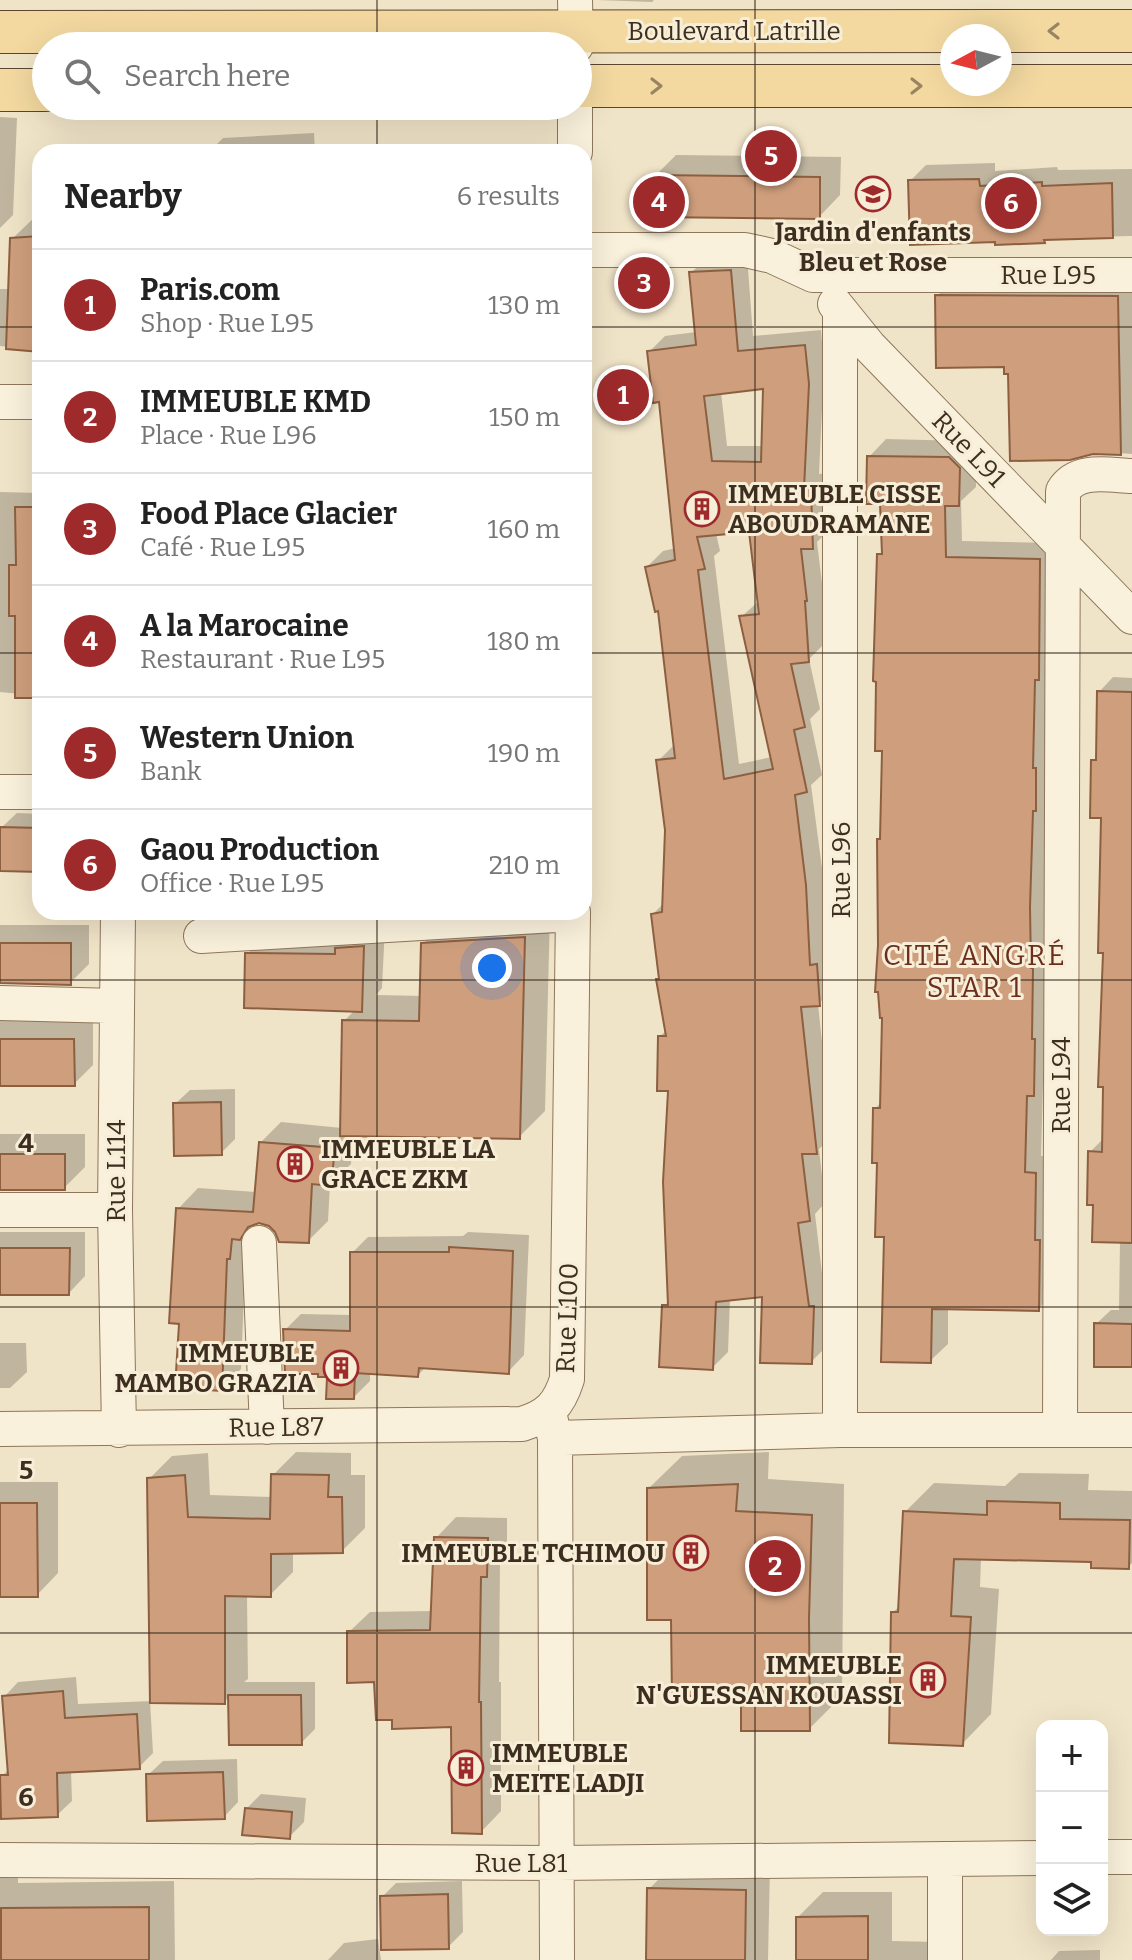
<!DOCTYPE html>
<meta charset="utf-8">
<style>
body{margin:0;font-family:Bitter,serif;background:#f6f6f6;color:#222}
.controls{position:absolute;right:24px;bottom:24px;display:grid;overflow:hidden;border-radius:16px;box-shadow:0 8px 32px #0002}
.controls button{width:72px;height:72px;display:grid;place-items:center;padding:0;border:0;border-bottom:2px solid #e0e0e0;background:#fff;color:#222;font:40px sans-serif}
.compass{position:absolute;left:940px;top:24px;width:72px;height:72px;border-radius:50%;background:#fff;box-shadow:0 8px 32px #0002;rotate:263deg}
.you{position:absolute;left:492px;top:968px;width:28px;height:28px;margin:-20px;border:6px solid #fff;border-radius:50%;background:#1a73e8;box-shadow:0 0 0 12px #1a73e833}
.badge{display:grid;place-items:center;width:52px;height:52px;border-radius:50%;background:#9e2a2b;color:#fff;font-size:26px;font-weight:700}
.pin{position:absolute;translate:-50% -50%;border:4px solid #fff;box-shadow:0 2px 8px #0006}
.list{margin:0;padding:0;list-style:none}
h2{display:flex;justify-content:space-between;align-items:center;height:104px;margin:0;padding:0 32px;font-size:34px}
h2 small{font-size:26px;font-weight:400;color:#767676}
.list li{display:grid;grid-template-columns:52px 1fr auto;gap:24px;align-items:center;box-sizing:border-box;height:112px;padding:0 32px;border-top:2px solid #e0e0e0}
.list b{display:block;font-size:30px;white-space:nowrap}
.list p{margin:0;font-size:26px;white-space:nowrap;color:#767676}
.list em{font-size:26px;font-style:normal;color:#767676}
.icon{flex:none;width:44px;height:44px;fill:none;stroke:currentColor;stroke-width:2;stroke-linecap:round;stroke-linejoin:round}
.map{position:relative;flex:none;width:1132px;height:1960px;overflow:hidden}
.search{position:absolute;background:#fff;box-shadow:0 8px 32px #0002;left:32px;top:32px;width:560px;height:88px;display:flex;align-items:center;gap:20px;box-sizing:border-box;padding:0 28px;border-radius:44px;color:#767676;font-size:30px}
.panel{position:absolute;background:#fff;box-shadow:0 8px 32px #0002;left:32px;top:144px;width:560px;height:776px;border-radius:24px}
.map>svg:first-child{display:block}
.shadow{fill:#0003;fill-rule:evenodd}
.building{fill:#cf9f7d;stroke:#8d5f41;stroke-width:2;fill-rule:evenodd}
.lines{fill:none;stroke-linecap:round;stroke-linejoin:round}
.minor-casing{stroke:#8d765c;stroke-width:36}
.major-casing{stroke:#5b4430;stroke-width:44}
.minor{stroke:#faf1dc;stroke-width:34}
.major{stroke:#f3d9a0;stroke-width:42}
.oneway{stroke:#988460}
.grid{fill:none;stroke:#3d2e20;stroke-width:2;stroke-opacity:0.55}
.labels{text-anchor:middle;stroke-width:6;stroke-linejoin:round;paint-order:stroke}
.street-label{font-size:26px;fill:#3d2e20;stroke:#f7eed8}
.poi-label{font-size:26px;font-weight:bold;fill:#3d2e20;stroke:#f7eed8;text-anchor:start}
.neighbourhood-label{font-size:28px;letter-spacing:2px;fill:#6b2e1e;stroke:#f7eed8}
.grid-label{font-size:26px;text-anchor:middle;font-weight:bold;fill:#3d2e20;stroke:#f7eed8;stroke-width:6;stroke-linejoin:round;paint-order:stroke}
</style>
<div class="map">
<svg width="1132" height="1960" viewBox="0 0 1132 1960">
<rect width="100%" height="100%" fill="#f0e4c8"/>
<path class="shadow" d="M597,0H654L652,2Z
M0,117L17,118L13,215L0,228Z
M314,133L315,152H209L223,138Z
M676,155L841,157L840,195L819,217L655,176Z
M995,163V171L1057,167L1058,170L1132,169V236L1047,238L1044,241L910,181L926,165Z
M40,212V350L0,346V289H10L12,239Z
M747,255L753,336L821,330L824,366L819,474L827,473L828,531L817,542L822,583L824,644L809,659L820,709L810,719L822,775L811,785L822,868L826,950L835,988L818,1004L832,1136L819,1149L825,1203L815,1214L824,1290L827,1346L811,1362L764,1294L730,1299L728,1352L712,1368L664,1306L669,1301L670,1089L660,1036L667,1030L653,914L664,903L667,830L658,761L675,744L660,609L647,567L663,551L676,548L661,400L649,352L665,336L696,332L691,273L707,257ZM765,387L763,446H727L721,392ZM750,530L759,601L741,617L772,757L739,764L714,556L720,551L716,533Z
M960,273H1132V454L1104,452L1010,372L1006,365L937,296Z
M886,439L967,441L976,451V487L961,501L962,541L1056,543L1051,1077L1043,1084L1041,1156H1052L1056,1291L1038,1309L948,1307V1344L930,1361L886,1235L875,1109L882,1101L884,749L879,555L884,551L882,502L869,457Z
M0,492L40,493V696L0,692Z
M1113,677L1132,678V1365L1096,1324L1111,1310H1119L1120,1241L1095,1203L1090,1152L1104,1138L1105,951L1103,816L1093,761L1098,756L1099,692Z
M17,813L40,814V870L2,827Z
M550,912L545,1111L519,1137L353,1134L351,1164L330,1184L328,1221L308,1241L270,1224L254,1222L250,1226V1237L246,1241L241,1369L221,1389L181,1322L178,1209L198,1188L257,1192L261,1142L281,1122L342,1128L344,1021L355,1010L247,954L269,933L385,926L382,988L376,995L422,996L423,944L449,918Z
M0,925H89V964L70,983L0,981Z
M0,1021H93V1065L74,1084H0Z
M235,1089V1139L221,1153L175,1104L190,1090Z
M0,1134H85V1167L64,1188H0Z
M0,1232H85V1276L69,1293H0Z
M468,1232L529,1235L524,1355L508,1372L426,1367L418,1375L370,1372V1381L354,1397L285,1330L301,1314L352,1315V1253L368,1237L463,1236Z
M0,1343H26L27,1372L10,1388H0Z
M296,1452L351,1453V1475H365V1528L342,1551L293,1552V1572L270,1595H247L248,1679L244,1682H315V1729L301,1743L230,1696L224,1702L150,1701L153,1753L139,1767L71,1770L72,1801L57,1815L2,1776L10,1768L4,1697L18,1682L76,1677L78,1704L152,1701L149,1479L172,1456L208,1453L210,1495L273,1497V1475Z
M769,1452L768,1479L844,1484L842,1696L809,1729L743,1694L673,1618L649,1488L682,1456Z
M1019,1473L1089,1474L1088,1490L1132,1491V1563L1128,1567L1093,1560L981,1558L980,1587L999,1589L991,1714L962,1744L893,1612L901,1605L905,1512L934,1483L1005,1486Z
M0,1482H58V1573L37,1595H0Z
M456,1517L507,1518V1554L500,1561L499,1682H501V1811L481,1832L453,1725L394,1718L349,1632L370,1612L432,1611L436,1538Z
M237,1759L238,1802L224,1817L148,1775L163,1761Z
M261,1794L306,1798L304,1822L289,1837L246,1809Z
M674,1864L770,1866L768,1960H648L649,1889Z
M0,1870L18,1871V1883L174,1881L175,1960H0Z
M462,1881L463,1932L448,1947L382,1897L396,1883Z
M823,1892H892V1941L939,1942L961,1960H797L798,1917Z
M378,1939L381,1960H328L344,1943Z
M1100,1950V1960H1051L1059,1951Z"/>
<path class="building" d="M653,175L820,177V219L652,217Z
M979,179L980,186L1042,182V186L1112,183L1113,238L1044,240L1045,243L995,245V242L910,245L908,180Z
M40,236V352L6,349L10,238Z
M731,270L738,351L805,345L809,384L804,489H811L813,549H801L807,601H805L809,662L791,664L805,727L794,730L807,792L795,795L806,885L810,965L817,964L820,1006L801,1007L817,1154H802L810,1221L798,1223L809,1306H814L812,1364L760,1363L762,1297L716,1302L713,1370L659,1367L662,1305H668L663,1182L668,1091H657L658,1036H666L656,979H659L651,914L662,912L665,830L656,760L675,758L658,611L655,612L645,567L675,560L659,402L653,403L647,351L696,345L689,272ZM763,389L761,462L712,461L704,396ZM749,532L759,614L739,616L773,769L724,779L698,570L705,569L697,537Z
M935,295L1118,296L1121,455L1093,454L1070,460L1010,461L1008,374H1004V367L936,368Z
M867,456L949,457L960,468L959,506H945L946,557L1040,559L1039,680H1035L1033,768H1036V811H1033L1030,907L1031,968H1033L1032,1039H1035L1034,1096H1027L1025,1172L1036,1173L1035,1240H1040L1039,1311L932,1309L931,1363L881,1362L884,1237H875L877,1163H872L873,1108H880L882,1018H880L878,992H875L878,945L877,839H880L882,751H875L876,682L873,681L877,554H882L880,504H866Z
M15,507H40V698H15V616H9V565H16Z
M1097,691L1132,692V1243L1092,1242L1093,1205H1087L1088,1151L1102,1152L1103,1087H1098L1103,953H1098L1101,818H1090L1091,760H1096Z
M0,827L40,828V872L0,871Z
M525,937L520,1139L340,1136L342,1020L419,1021L421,943Z
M0,943H71V985L0,983Z
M364,946L362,1012L244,1008L245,953L335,954V948Z
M0,1039H74L75,1086H0Z
M221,1102L222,1155L174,1156L173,1103Z
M259,1142L335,1148L331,1186L312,1184L309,1243L279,1242L275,1232L269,1226L259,1223L248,1227L240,1240L232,1239L230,1259H227L222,1391L175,1388L179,1324L169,1323L176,1208L253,1212Z
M0,1154H65V1190H0Z
M449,1247L513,1251L509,1374L419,1368L418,1377L355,1373L354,1399H326L327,1377H318V1374H285L283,1329L350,1331V1252H449Z
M0,1248H70L69,1295H0Z
M1094,1323L1132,1324V1367H1094Z
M271,1474L329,1475L328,1497H342L343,1553L271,1554V1597L225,1596V1704L150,1703L147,1478L185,1475L188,1517L270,1519Z
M738,1484L736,1511L812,1515L809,1618L810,1731H741V1696H672L671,1620H647V1488Z
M987,1501L1060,1503V1519L1130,1520L1129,1569L1091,1568V1562L954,1559L951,1616L971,1617L963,1746L889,1743L891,1612H898L903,1511L987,1515Z
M0,1503H37L38,1597H0Z
M434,1537L488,1538L487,1577H481L479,1702H481L482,1834L452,1833L451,1727L392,1729V1720H376L374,1682L347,1683V1631L430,1630Z
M63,1691L65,1718L137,1714L140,1769L57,1773L58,1817L1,1819L0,1775H8L2,1696Z
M228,1695H301L302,1745H229Z
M223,1772L225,1819L147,1821L146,1774Z
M245,1808L292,1812L290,1839L242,1835Z
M647,1888L746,1890L745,1960H646Z
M448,1894L449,1949L381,1950L380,1896Z
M149,1907V1960H1V1908Z
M868,1916V1960H796V1917Z"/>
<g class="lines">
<g class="minor-casing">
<path id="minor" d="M575,0L576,46
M575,152V106
M584,250H745L772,256L813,275H1132
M835,304L869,346L1132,617
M0,402H40
M0,792H40
M118,912L115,1210L119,1430
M201,936L573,914
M0,1003L117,1006
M0,1210H115
M259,1243L267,1427
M550,1417L555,1438L557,1960
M0,1429L522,1424C548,1416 559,1405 567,1379L573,912
M840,1430V310
M1060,1430L1063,491C1077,468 1107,475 1132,476
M555,1438L840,1430H1132
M1102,1857H1132
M0,1860L558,1863L1042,1858
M945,1960V1859"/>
</g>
<g class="major-casing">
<path id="major" d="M0,32L1132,31
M578,86H1132
M0,90H46"/>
</g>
<use href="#minor" class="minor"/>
<use href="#major" class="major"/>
</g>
<defs><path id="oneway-chevron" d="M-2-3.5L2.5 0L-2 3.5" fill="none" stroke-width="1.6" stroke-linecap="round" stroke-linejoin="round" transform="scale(2)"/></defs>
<g class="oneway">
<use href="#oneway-chevron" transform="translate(1054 31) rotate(-180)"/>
<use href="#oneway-chevron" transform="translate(656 86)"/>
<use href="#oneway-chevron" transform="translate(916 86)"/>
</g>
<path class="grid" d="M377,0V46M755,0V1960M377,106V152M0,327H40M584,327H1132M0,653H40M584,653H1132M377,912V1960M0,980H1132M0,1307H1132M0,1633H1132"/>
<defs>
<g id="school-ring" transform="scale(1.8)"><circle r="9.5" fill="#f7eed8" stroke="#9e2a2b" stroke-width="1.5"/><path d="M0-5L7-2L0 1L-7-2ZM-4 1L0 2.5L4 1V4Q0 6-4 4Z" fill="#9e2a2b"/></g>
<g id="building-ring" transform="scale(1.8)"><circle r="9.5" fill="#f7eed8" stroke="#9e2a2b" stroke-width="1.5"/><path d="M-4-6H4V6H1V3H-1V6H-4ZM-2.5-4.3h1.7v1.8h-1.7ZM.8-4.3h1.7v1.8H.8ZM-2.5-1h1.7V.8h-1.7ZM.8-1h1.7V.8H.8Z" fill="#9e2a2b"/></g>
</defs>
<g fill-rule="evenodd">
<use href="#school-ring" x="873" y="194"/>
<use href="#building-ring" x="702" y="509"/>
<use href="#building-ring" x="295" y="1164"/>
<use href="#building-ring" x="341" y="1368"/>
<use href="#building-ring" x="691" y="1553"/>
<use href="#building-ring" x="928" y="1680"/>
<use href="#building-ring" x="466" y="1768"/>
</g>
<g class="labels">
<g class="street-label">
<text x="734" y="40">Boulevard Latrille</text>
<text x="1048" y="284">Rue L95</text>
<text transform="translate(969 449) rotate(46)" y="9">Rue L91</text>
<text transform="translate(841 870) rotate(-90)" y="9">Rue L96</text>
<text transform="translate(1061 1085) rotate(-90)" y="9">Rue L94</text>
<text transform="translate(116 1171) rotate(-90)" y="9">Rue L114</text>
<text transform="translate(567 1318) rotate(-88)" y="9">Rue L100</text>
<text transform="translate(276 1427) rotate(-1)" y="9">Rue L87</text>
<text x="521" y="1872">Rue L81</text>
</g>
<g class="poi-label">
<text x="873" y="241" text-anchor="middle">Jardin d'enfants<tspan x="873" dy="30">Bleu et Rose</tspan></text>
<text x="728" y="503">IMMEUBLE CISSE<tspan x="728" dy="30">ABOUDRAMANE</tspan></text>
<text x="321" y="1158">IMMEUBLE LA<tspan x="321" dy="30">GRACE ZKM</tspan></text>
<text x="315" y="1362" text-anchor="end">IMMEUBLE<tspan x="315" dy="30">MAMBO GRAZIA</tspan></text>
<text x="665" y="1562" text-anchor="end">IMMEUBLE TCHIMOU</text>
<text x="902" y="1674" text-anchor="end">IMMEUBLE<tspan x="902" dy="30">N'GUESSAN KOUASSI</tspan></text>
<text x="492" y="1762">IMMEUBLE<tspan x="492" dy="30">MEITE LADJI</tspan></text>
</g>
<g class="neighbourhood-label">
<text x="975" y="965">CITÉ ANGRÉ<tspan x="975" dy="32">STAR 1</tspan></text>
</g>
</g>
<g class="grid-label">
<text x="26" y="1152">4</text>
<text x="26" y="1479">5</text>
<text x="26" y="1806">6</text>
</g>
</svg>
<div class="controls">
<button>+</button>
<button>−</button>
<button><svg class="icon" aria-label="layers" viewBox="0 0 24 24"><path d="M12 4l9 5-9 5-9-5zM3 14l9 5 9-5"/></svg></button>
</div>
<svg class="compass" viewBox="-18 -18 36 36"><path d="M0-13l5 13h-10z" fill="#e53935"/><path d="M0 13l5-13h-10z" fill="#767676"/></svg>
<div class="you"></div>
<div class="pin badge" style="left:623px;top:395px">1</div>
<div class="pin badge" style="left:775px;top:1566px">2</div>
<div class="pin badge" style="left:644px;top:283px">3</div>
<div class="pin badge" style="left:659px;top:202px">4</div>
<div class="pin badge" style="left:771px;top:156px">5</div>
<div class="pin badge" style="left:1011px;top:203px">6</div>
<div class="search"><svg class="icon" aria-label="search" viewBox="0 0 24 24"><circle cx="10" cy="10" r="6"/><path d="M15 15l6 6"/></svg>Search here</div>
<section class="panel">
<h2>Nearby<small>6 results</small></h2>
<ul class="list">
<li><span class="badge">1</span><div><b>Paris.com</b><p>Shop · Rue L95</p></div><em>130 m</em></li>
<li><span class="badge">2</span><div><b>IMMEUBLE KMD</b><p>Place · Rue L96</p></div><em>150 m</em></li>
<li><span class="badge">3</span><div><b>Food Place Glacier</b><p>Café · Rue L95</p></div><em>160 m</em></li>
<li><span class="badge">4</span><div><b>A la Marocaine</b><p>Restaurant · Rue L95</p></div><em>180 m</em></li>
<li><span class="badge">5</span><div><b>Western Union</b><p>Bank</p></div><em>190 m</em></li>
<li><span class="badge">6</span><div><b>Gaou Production</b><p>Office · Rue L95</p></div><em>210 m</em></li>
</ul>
</section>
</div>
